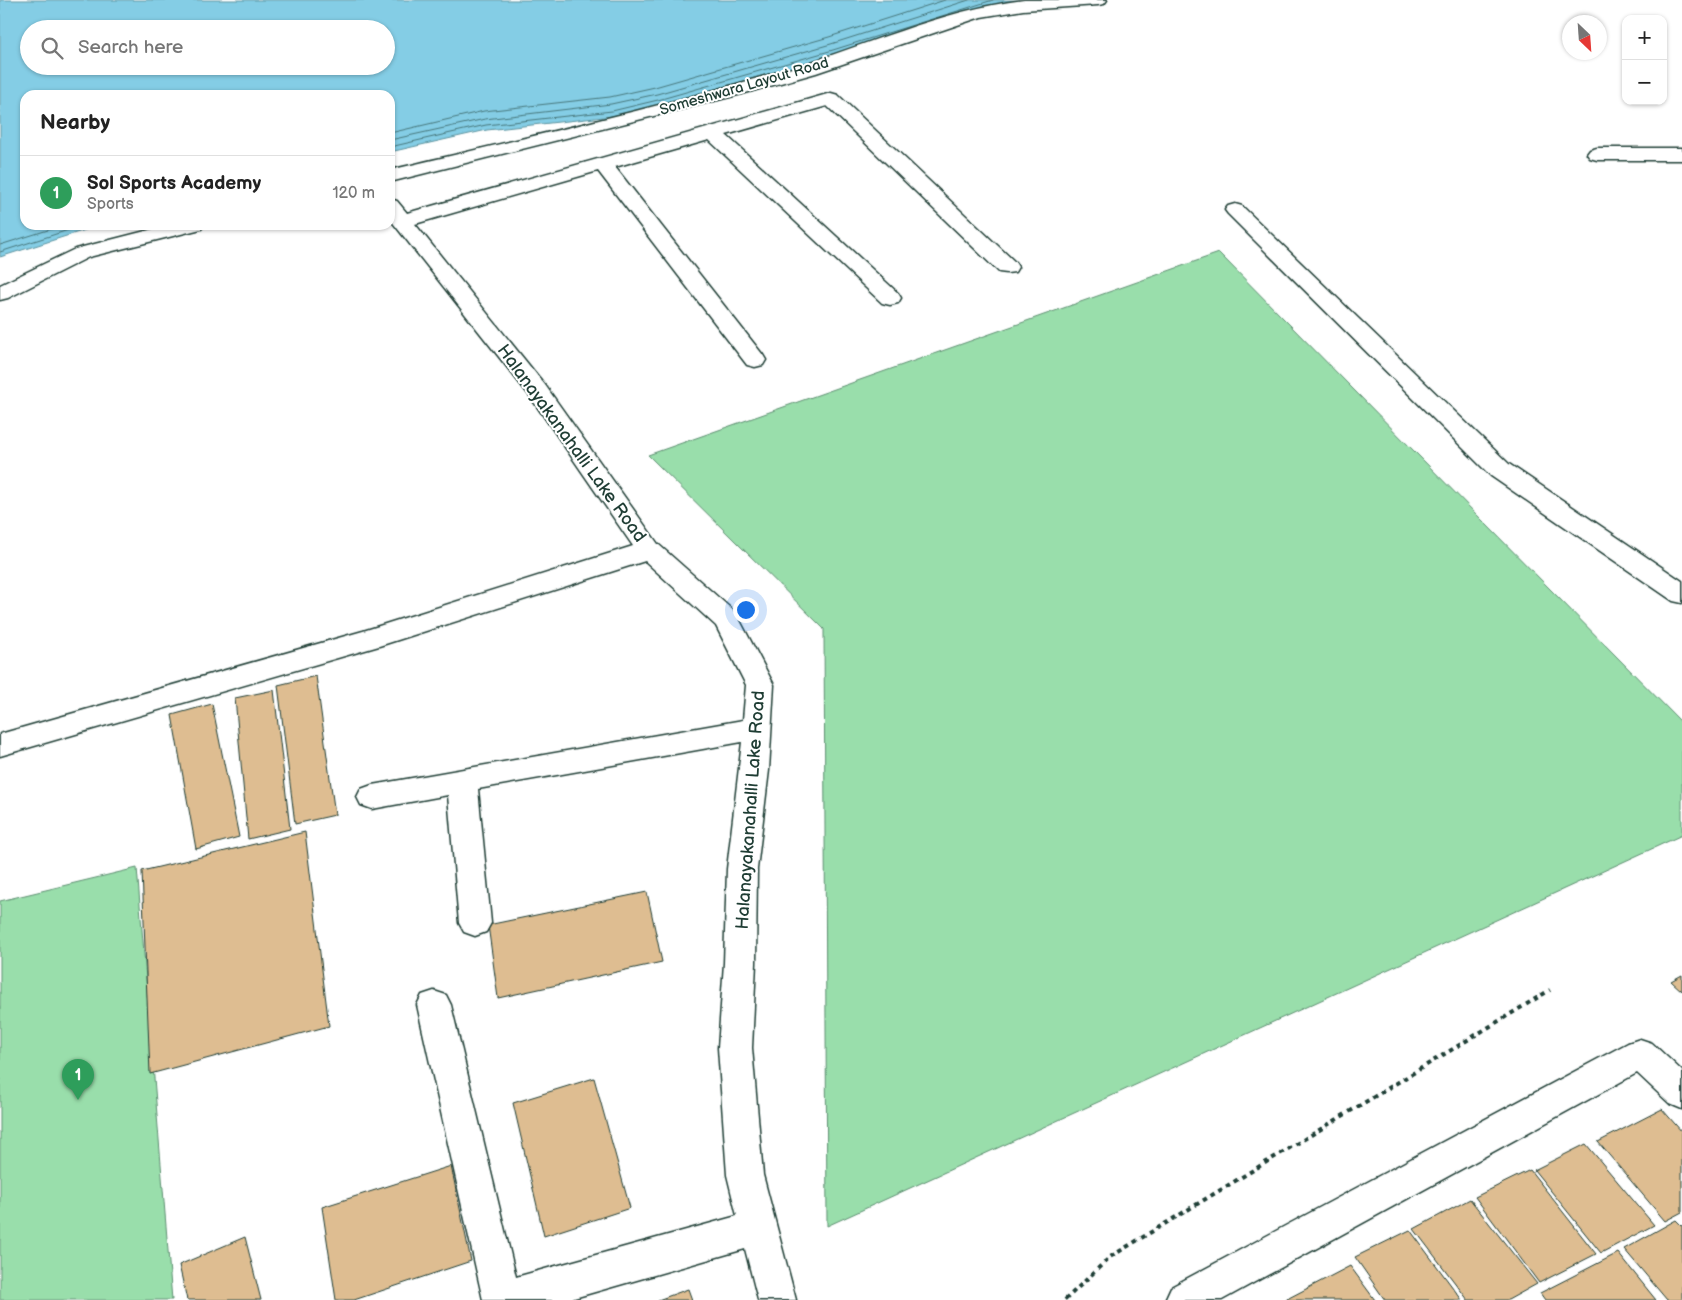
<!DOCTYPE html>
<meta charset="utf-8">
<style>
body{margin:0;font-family:"Balsamiq Sans",sans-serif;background:#f2f2f2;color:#222}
.controls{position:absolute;right:15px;top:15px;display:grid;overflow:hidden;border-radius:10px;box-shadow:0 1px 4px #0004}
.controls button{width:45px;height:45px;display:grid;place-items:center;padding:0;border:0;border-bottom:1px solid #e0e0e0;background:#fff;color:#222;font:25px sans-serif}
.compass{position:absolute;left:1562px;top:15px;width:45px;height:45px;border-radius:50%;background:#fff;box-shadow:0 1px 4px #0004;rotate:155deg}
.you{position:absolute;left:745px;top:609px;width:18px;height:18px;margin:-12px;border:4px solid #fff;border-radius:50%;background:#1a73e8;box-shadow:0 0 0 8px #1a73e833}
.badge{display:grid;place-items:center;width:32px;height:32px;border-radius:50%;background:#2563eb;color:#fff;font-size:16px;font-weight:700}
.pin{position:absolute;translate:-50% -41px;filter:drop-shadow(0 1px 2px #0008)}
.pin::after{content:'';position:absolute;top:26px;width:18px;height:15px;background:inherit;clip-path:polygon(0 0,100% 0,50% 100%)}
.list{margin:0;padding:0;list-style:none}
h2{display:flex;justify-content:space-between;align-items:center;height:65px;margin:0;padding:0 20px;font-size:21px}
h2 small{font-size:16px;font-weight:400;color:#767676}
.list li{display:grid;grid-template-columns:32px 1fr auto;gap:15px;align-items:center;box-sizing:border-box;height:75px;padding:0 20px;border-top:1px solid #e0e0e0}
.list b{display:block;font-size:19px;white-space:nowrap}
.list p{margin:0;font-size:16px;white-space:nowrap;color:#767676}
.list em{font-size:16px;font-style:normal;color:#767676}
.icon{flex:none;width:28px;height:28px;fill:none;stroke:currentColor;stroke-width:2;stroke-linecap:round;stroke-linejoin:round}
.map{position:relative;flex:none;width:1682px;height:1300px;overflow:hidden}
.search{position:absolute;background:#fff;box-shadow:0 1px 4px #0004;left:20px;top:20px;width:375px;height:55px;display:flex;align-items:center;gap:12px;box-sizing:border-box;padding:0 18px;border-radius:28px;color:#767676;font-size:19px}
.panel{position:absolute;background:#fff;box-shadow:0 1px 4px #0004;left:20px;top:90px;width:375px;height:140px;border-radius:15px}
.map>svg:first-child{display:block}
.green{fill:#99deab;stroke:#5c8e70}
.water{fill:#84cde5;stroke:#5c939e;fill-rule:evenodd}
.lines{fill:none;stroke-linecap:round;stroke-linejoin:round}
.shore{stroke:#47777b;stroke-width:1}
.building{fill:#debd91;stroke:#1f3d34}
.minor-casing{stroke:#1f3d34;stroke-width:3}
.path{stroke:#1f3d34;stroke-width:4;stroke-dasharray:4.5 4.5;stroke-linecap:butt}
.minor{fill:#fff;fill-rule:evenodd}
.labels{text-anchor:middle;stroke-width:4;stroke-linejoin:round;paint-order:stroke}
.far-street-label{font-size:15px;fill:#1f3d34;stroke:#fff}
.street-label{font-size:18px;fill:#1f3d34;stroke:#fff}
</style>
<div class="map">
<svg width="1682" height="1300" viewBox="0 0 1682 1300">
<rect width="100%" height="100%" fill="#fff"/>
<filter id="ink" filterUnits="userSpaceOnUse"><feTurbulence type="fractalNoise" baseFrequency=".02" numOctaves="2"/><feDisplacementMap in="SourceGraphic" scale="10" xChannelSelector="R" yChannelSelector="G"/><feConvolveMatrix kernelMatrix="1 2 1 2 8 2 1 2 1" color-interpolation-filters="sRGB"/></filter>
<g filter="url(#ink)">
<path class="green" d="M1219,253L1682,723V835L827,1226L824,629L648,455Z
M137,868L172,1300H0V901Z"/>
<path class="water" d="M0,0H1020L981,8L835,55L659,105L613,116L487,130L390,152V95H25V225H101L0,257ZM29,29H386V66H29Z"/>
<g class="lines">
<path class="shore" d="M390,133L484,111L610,97L655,87L829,37L945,0
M390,140L485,119L611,104L657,94L831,44L969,0
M390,147L486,125L612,111L658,100L833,50L993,0
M0,245L64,225
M0,252L84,225"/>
</g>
<path class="building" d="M316,676L335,815L295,824L278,685Z
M274,690L290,829L248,839L235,698Z
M212,704L239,837L196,849L172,715Z
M305,832L329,1026L150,1074L142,871Z
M647,892L662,962L498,998L488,925Z
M1682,975V991L1671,981Z
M594,1078L630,1208L544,1236L513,1103Z
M1662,1109L1682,1132V1212L1665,1221L1598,1142Z
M1586,1144L1654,1225L1601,1253L1534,1170Z
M451,1166L471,1261L354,1300H336L322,1207Z
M1530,1170L1596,1254L1539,1283L1475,1197Z
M1470,1199L1537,1284L1508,1300H1468L1414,1229Z
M1676,1220L1682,1226V1300H1667L1624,1249Z
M1410,1230L1462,1300H1385L1355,1257Z
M245,1237L261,1300H187L179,1265Z
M1618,1253L1656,1300H1545L1540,1293Z
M1350,1266L1375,1300H1285Z
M688,1289L692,1300H658Z"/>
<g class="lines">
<g class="minor-casing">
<path id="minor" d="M1024,0H1107L1104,4L1098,5L1023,10L981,17L816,73L742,94L390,182V170C521,139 653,109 782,71C862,48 940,10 1024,0Z
M831,93L838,95L1015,262L1018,267L1015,272L1007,273L999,272L827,106L726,135L898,293L901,298L898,303L890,305L882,303L709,140L615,167L763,355L766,360L763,365L755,367L747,365L598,171L415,224L545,385L658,544L736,613L774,685L769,770L757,869L756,963L752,1048L763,1175L796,1300H758L745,1249L567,1300H483L417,1005L422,995L434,991L446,995L451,1005L516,1277L737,1216L727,1175L718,1048L724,963L727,869L742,742L478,789L491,923L486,932L475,936L464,932L459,923L448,795L372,809L361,805L357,797L361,789L372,785L743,720L746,685L716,626L645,561L379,646L0,756V734L363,631L633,546L529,395L390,219V199L397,201L407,213Z
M1597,148H1682V160H1597L1590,158L1587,154L1590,150Z
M1235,204L1242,206L1509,464L1682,581V603L1673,601L1491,476L1228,214L1225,210L1228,206Z
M169,225H204L201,229L89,257L8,298L0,300V285L75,249Z
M1640,1039L1652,1043L1682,1071V1109L1670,1104L1637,1073L1222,1300H1165L1171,1287L1628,1043Z"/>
</g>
<path class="path" d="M1065,1300L1110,1257L1550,990"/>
<use href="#minor" class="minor"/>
</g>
</g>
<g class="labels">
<g class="far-street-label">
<text transform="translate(744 86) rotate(-16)" y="5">Someshwara Layout Road</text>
</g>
<g class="street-label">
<text transform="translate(572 443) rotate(54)" y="6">Halanayakanahalli Lake Road</text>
<text transform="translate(750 810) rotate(-86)" y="6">Halanayakanahalli Lake Road</text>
</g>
</g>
</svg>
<div class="controls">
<button>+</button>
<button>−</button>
</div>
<svg class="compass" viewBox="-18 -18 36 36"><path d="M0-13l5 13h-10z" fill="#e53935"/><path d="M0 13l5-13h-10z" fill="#767676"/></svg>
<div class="you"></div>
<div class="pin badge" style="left:78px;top:1100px;background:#2e9e5b">1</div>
<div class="search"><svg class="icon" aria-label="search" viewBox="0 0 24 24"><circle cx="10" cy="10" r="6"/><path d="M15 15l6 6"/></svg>Search here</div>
<section class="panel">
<h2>Nearby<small></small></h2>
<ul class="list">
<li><span class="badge" style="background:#2e9e5b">1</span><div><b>Sol Sports Academy</b><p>Sports</p></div><em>120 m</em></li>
</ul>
</section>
</div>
